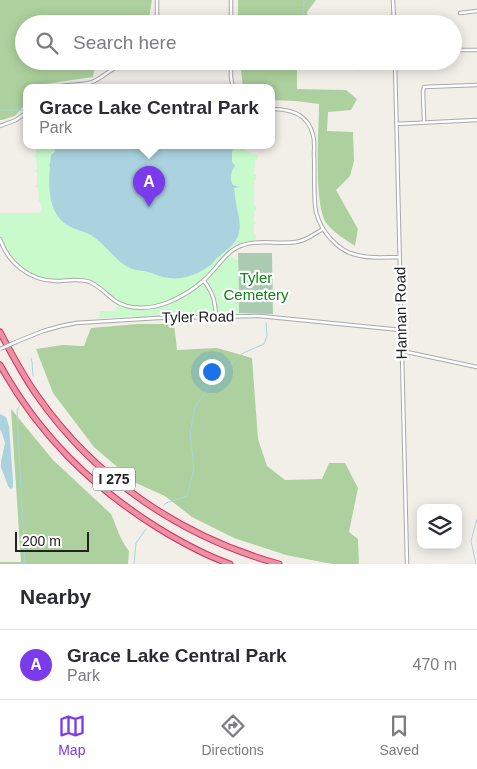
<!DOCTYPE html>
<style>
body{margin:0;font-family:Arial,sans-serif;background:#f2f2f3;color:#2b2b33}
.controls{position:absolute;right:15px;bottom:15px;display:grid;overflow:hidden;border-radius:10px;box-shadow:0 2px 12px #0003}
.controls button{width:45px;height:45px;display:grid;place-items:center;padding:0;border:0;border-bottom:1px solid #e1e1e2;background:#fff;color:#2b2b33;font:25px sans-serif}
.scale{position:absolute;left:15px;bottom:12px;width:74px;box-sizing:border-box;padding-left:5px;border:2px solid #222;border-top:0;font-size:14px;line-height:18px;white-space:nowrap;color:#222;-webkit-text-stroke:4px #fff;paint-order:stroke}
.you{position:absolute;left:211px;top:371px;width:18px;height:18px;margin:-12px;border:4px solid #fff;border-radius:50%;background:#1a73e8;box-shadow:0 0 0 8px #1a73e833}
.badge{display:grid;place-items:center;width:32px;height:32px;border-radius:50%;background:#7c3aed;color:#fff;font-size:16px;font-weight:700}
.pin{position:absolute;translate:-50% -41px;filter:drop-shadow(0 1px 2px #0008)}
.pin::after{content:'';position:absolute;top:26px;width:18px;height:15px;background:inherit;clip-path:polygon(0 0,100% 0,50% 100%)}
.popup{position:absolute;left:23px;top:84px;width:252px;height:65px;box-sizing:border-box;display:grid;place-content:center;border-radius:10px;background:#fff;filter:drop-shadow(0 1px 4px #0005);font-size:16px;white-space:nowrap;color:#7c7c81}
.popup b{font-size:19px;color:#2b2b33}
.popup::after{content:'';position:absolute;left:50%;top:100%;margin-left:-10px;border:10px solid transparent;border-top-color:#fff}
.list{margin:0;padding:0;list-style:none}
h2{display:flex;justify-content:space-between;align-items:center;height:65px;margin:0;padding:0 20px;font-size:21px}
h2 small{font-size:16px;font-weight:400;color:#7c7c81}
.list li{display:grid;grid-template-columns:32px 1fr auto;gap:15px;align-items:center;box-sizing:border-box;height:70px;padding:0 20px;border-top:1px solid #e1e1e2}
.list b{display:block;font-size:19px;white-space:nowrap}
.list p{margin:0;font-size:16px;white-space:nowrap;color:#7c7c81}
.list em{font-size:16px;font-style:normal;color:#7c7c81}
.icon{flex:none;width:28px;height:28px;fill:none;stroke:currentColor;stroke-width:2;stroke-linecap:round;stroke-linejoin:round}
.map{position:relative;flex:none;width:477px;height:564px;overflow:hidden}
.search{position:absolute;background:#fff;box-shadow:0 2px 12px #0003;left:15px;right:15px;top:15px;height:55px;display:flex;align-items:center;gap:12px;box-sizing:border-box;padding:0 18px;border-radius:28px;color:#7c7c81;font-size:19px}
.sheet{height:135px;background:#fff}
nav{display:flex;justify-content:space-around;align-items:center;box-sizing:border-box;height:70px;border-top:1px solid #e1e1e2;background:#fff;font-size:14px;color:#7c7c81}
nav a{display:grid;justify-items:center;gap:2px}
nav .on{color:#7c3aed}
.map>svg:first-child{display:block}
.forest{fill:#add19e}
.cemetery{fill:#aacbaf}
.park{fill:#c8facc}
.water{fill:#aad3df}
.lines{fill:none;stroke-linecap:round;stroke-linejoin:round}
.stream{stroke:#aad3df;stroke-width:1}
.minor-casing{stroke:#a9a9a9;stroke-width:4.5}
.highway-casing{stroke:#dc2a67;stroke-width:7}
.minor{stroke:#fff;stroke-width:2.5}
.highway{stroke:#e892a2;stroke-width:5}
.minor-bridge-casing{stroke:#a9a9a9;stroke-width:4.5;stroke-linecap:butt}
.minor-bridge{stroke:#fff;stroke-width:2.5}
.labels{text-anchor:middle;stroke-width:4.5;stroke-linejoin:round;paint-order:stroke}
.shield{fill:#fff;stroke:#646464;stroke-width:1}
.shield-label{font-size:14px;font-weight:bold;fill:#222}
.park-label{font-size:15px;fill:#0c8416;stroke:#fff}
.street-label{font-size:15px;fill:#222;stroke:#fff}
</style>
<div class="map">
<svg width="477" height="564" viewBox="0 0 477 564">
<rect width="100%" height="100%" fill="#f2efe9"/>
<path class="forest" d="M0,0H152L148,24H24V61H122L119,63L95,64L93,77L45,84L40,88H27L26,103L15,116L2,120H0Z
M238,0H316L307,12L309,24H238Z
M240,61H300L297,68V89L346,90L357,99L351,110L328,112L327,131L353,132L354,161L350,176L336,190L358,229L355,246C346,240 334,233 327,224C313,206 319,129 319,104L296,101L272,100V88H243Z
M138,324H174L177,350L217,348L252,358L258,439L267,466L285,480L322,479L329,463H345L358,488L349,532L358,539L359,564H332L286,555L234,538L192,517L165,496L136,483L94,447L53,393L36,349L63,345L84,346L91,328Z
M11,409L53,460L111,514C117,527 120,540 129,551L128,564H0V562H21Z"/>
<path class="cemetery" d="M238,253H272L273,314L239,313Z"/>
<path class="park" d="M36,146H243C247,153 251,154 258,155L257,160H255L254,174L256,175V180L254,181V191L256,192L254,193V205L256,206V211H254V222L256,223L254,224V234L256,236L255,241C248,242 240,242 233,247C224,253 218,264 210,272C200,283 181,297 166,302C148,308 127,309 112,296C104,290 97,282 87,279C76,276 64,280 52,279C28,278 5,260 0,236C0,229 0,221 0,213H40L42,209L40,202L38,201L39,200L38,188L35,186L37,185V172L34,171L37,170L36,158L34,157L36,155Z
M229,256C233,257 234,260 238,260L239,313H219L218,310L215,294L207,282L208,279Z
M202,284L205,285C211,293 217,305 212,314L133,317L131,315H129L128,317L98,318L100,314L99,311H116L117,304C149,318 176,301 202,284Z"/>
<path class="water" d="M54,146H231L232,148H234L232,151V162L235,166C231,171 229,179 233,185L240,187L234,188C235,193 235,198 236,203C238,215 242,225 238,236C234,246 225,251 217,258C214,260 213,264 209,266C196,276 179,281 163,277C158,276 153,273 148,272C142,270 136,271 130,268C114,260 108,247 95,238C88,232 79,231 71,227C48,216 48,188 50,166L49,165L50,163L51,155L55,152Z
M0,414L6,417L9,426L13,481V487L11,489L8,486L1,467V462L5,443L2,433L0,429Z"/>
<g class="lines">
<path class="stream" d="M302,24L304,0
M0,110H24
M31,358L32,362L33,376
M19,407L17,411L25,564
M164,505L166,503L187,496L194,469L190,433L195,407L212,382L225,369L243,353L264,344L267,336L266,323
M134,564L136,543L146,529
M476,564L471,541L477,519"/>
<g class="minor-casing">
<path id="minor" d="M231,0V24
M393,0L394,24
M460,13L477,11
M155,24L157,16V0
M425,24L426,21
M453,50H477
M231,61V78L233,88
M395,61L407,564
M356,68L395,66
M53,88C65,83 77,86 89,83C98,81 105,74 113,69C119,66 126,64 132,61
M272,109C291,109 308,114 313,135C315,142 314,148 314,155C315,172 313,197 316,212C319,223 324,232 331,239C338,247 346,253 357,255C370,259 385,257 399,257
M424,122L423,91L424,87L477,85
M396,124L477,120
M0,126L16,120L27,112
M0,239C8,263 30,281 56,281C68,281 78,278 90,282C99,286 106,294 114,300C129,311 152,309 169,302C181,297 194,289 204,280C217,269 226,250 243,245C260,239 278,245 296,242C306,241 314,234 323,229
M204,281C213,293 215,300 216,316
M16,342L43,331L61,326L76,323L158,318L260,316L401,330
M402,351L477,367"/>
</g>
<g class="highway-casing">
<path id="highway" d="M0,332C11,353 22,374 36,394C94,478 181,537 279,564
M0,365C39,435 91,486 158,528C181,542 204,555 230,564"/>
</g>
<use href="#minor" class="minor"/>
<use href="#highway" class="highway"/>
<g class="minor-bridge-casing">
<path id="minor-bridge" d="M0,349L16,342"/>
</g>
<use href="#minor-bridge" class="minor-bridge"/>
</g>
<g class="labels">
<rect class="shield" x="93" y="467.5" width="42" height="23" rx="4"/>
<g class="shield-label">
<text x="114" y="484">I 275</text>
</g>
<g class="park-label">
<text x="256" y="283">Tyler<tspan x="256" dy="17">Cemetery</tspan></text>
</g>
<g class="street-label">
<text transform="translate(401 313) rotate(-91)" y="5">Hannan Road</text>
<text transform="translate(198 317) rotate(-1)" y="5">Tyler Road</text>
</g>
</g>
</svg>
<div class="controls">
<button><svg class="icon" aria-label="layers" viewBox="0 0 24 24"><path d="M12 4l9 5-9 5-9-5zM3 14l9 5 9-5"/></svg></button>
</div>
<div class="scale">200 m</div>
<div class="you"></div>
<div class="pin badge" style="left:149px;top:207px">A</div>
<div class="popup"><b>Grace Lake Central Park</b>Park</div>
<div class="search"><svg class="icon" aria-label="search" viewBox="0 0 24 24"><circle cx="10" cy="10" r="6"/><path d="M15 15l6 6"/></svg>Search here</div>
</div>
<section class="sheet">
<h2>Nearby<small></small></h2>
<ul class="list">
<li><span class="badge">A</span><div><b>Grace Lake Central Park</b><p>Park</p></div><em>470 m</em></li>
</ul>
</section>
<nav>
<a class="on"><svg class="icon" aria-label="map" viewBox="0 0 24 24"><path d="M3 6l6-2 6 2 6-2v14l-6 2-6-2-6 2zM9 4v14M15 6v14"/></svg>Map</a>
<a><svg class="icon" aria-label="directions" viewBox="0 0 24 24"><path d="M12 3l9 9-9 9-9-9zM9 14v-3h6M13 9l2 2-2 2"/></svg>Directions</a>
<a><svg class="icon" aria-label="saved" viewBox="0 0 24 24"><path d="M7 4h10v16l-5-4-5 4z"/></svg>Saved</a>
</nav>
